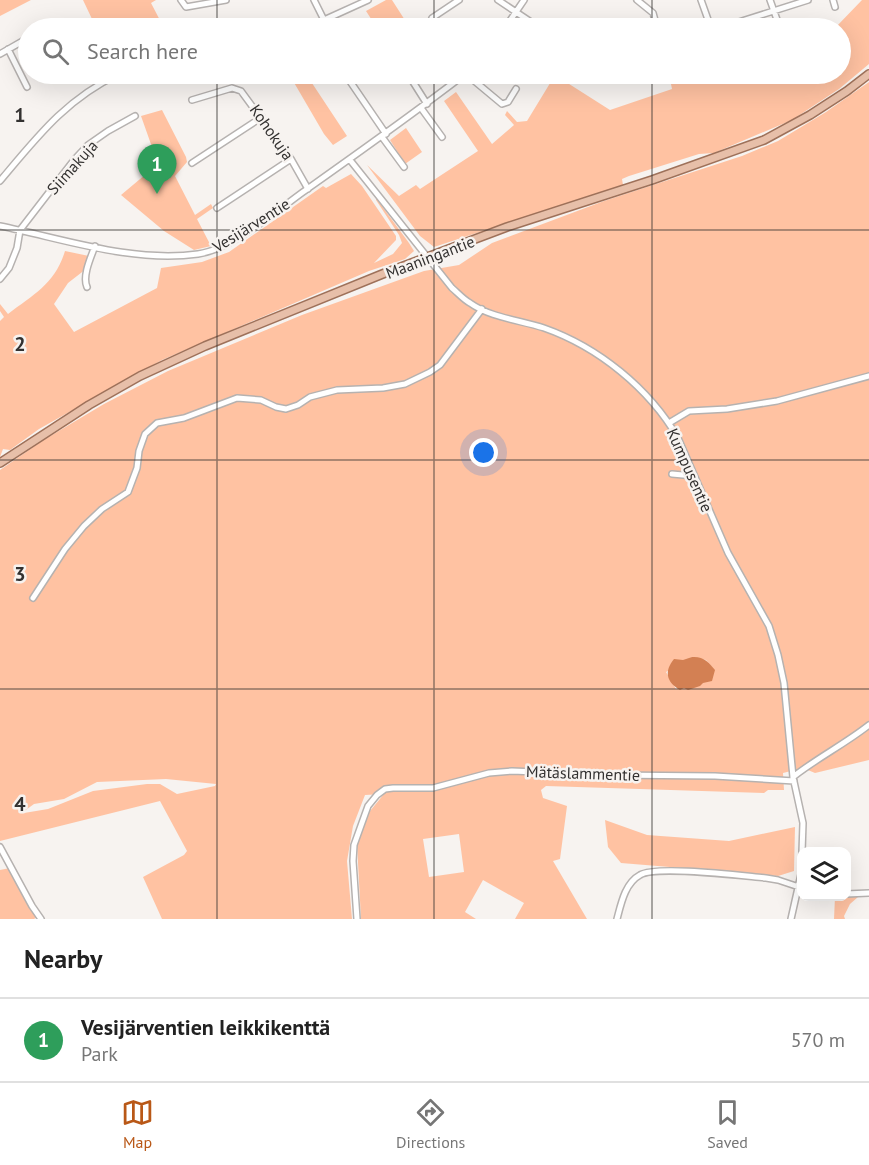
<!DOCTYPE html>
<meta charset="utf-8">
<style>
body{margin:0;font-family:"PT Sans",sans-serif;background:#f6f6f6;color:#222}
.controls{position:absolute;right:18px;bottom:18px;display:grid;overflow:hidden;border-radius:12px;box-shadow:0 6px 24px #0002}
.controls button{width:54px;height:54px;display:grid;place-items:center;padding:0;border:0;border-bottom:2px solid #e0e0e0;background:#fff;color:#222;font:30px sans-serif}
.you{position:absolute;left:484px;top:453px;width:21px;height:21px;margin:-15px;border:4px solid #fff;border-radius:50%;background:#1a73e8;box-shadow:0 0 0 9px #1a73e833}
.badge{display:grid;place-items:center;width:39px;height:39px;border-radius:50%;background:#b95817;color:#fff;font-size:20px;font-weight:700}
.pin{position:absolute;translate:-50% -50px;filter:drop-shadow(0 2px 3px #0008)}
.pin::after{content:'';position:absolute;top:32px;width:21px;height:18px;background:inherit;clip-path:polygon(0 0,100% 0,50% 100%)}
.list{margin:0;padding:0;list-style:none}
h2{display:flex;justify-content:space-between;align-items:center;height:78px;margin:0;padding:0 24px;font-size:26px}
h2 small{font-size:20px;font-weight:400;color:#767676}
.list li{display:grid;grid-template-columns:39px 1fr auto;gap:18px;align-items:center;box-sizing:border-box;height:84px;padding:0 24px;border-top:2px solid #e0e0e0}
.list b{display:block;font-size:22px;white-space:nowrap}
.list p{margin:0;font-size:20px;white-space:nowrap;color:#767676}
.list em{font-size:20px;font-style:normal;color:#767676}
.icon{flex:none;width:33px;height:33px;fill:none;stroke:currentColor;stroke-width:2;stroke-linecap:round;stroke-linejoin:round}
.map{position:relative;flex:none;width:869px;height:919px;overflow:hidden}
.search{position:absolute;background:#fff;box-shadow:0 6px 24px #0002;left:18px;right:18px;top:18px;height:66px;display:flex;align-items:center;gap:15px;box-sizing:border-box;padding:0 21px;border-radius:33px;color:#767676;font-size:22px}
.sheet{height:162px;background:#fff}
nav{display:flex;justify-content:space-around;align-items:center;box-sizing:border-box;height:84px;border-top:2px solid #e0e0e0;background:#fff;font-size:16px;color:#767676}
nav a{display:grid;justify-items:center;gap:3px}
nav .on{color:#b95817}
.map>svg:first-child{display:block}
.green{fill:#ffc2a2;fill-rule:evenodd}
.water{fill:#d38053}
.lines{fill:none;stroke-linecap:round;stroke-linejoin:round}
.minor-casing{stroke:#b6b2b0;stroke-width:8}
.major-casing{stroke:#9e715a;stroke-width:10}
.minor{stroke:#fff;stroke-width:5}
.major{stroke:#e7bfa9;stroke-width:7}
.grid{fill:none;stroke:#333130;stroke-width:1.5;stroke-opacity:0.55}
.labels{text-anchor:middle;stroke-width:5;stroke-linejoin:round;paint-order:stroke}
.street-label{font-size:16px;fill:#333130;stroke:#f7f3f0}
.grid-label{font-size:20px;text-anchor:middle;font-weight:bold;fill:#333130;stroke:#f7f3f0;stroke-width:5;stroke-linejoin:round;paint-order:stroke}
</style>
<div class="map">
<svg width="869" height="919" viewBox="0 0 869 919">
<rect width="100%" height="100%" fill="#f7f3f0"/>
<path class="green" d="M0,0H31L0,16Z
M83,0H156L151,3L164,28H97L94,23L83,28H73L92,19Z
M386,0H392L410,28L425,19L428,22L418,28H385L383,25L377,28L366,11Z
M862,0H869V64L839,89L792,120L714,153L699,154L629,176L622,179L623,185L434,247L420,236L367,165L399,196L416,185L420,189L478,151L444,101L456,92L492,144L514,125L505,115L507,111L517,122L527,121L555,75L610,110L672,89L669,74H840V28H835Z
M289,74H306L347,136L333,145L324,134Z
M869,82V760L815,773L803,768L783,773L784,790H768L764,793L546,786L541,790L543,798L567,806L560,859L553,861L587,919H515L524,903L483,880L465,912L476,919H361L357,844L370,811L384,794L365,795L353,826L347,861L352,919H162L143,877L184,855L187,851L160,801L0,841V470L42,441L104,404L168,371L302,315L424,271L459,265L492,243L604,201L742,156L778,141L826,112ZM692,657L706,660L712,667L676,689L666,672ZM166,779L216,784L215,786L177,794L160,784H147L93,791L48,809L24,813L23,812L34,804L64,799L97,782ZM459,834L464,872L429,877L423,839Z
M162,110L186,157L187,162L175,176L195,215L211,204L213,208L197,219L211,246L194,250L164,231L121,195L158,164L141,116Z
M406,128L422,152L405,164L390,140Z
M351,174L362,186L396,236V240L374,263L393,254L402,243L399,235L376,200V198L409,243L414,251L405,259L369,271L162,360L39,429L10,450L3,449L0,457V321L4,317L0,311V304L8,314C34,294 55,284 65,251L89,256L86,269L68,283L54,304L74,332L157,288L161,268L202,262L229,252L323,186L326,188Z
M605,820L647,835L729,841L795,827L794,871L778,876L621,863L608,847Z
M10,868L37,917L34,919H0V870Z
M847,895L858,897L850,904L844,916L845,919H834L835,897L846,896Z"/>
<path class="water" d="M692,657C703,656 709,662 715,670L712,681L703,683L700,686L688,690L684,688L680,690C666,682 664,671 674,659L683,660Z"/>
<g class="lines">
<g class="minor-casing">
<path id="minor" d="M181,0L186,7L226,0
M314,0L324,20
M498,0L540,28
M637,0L653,13L657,28
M701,0L711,28
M770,0L780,28
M833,0L835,7
M47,28L54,25H58
M293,28L324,20L368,0
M435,28L431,21L432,18L459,0
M505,28L524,0
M720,28L808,0
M8,49L27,87
M0,54L28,38
M345,74L386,134
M408,74L427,104
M466,74L502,104L508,102L516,89
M606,74H610
M192,100L232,88L241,91L291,159L308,189
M421,108L442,137
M382,137L404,167
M350,160L452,288C458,293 463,299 470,303C491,318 520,320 544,328C598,347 649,388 678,438L728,553L769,626L778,655L784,683L793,777L803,823L802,852
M192,163L262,117
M0,181C37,137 66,99 119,74
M217,208L291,159
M0,226C64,239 132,263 198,254C233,249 274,213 303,192C358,153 412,115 465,74
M0,279L9,268L17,248L20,230L74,160L88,145L108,131L135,116
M87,287C82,276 91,257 95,246
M669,423L689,411L727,409L777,401L869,376
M672,474L694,476
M33,598L65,549L84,526L102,509L128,492L137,468L139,451L145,434L157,423L184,418L237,398L261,400L276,407L286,409L298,405L310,397L337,390L383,388L405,384L430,372L440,365L482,309
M793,777C817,758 845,744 869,725
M0,847L32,906L41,919
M846,894L869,893
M357,919L353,861L354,845L368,806L377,795L385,789L393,788H433L489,773L512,771L609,775L715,776L794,781
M617,919C621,904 625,883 640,875C656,865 743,876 766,878L778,880L802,888
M791,919L802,870"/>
</g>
<g class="major-casing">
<path id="major" d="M0,463L89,405L140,376L205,346L385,273L507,227L652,180L764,140L810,115L847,91L869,74"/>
</g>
<use href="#minor" class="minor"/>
<use href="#major" class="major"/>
</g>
<path class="grid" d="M217,0V28M434,0V28M652,0V28M217,74V919M434,74V919M652,74V919M0,230H869M0,460H869M0,689H869"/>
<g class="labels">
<g class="street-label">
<text transform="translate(272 132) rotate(55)" y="6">Kohokuja</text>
<text transform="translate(72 167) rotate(-48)" y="6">Siimakuja</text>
<text transform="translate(251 225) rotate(-32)" y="6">Vesijärventie</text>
<text transform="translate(430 257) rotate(-21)" y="6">Maaningantie</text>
<text transform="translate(690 470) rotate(66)" y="6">Kumpusentie</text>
<text transform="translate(583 773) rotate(2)" y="6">Mätäslammentie</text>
</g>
</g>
<g class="grid-label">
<text x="20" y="122">1</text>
<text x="20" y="351">2</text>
<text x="20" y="581">3</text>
<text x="20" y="811">4</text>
</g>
</svg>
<div class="controls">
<button><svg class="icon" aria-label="layers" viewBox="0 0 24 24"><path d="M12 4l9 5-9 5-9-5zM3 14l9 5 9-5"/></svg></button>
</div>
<div class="you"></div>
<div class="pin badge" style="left:157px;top:194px;background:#2e9e5b">1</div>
<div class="search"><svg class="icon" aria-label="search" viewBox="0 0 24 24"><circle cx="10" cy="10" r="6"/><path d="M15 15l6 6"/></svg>Search here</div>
</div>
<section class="sheet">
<h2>Nearby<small></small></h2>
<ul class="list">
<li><span class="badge" style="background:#2e9e5b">1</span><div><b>Vesijärventien leikkikenttä</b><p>Park</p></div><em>570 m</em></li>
</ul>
</section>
<nav>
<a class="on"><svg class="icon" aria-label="map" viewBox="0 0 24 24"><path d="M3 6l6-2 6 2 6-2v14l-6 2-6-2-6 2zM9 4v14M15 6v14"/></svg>Map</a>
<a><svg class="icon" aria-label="directions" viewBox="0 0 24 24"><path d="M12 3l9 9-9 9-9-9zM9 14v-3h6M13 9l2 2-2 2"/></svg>Directions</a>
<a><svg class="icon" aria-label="saved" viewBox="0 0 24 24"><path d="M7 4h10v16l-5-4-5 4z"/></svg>Saved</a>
</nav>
